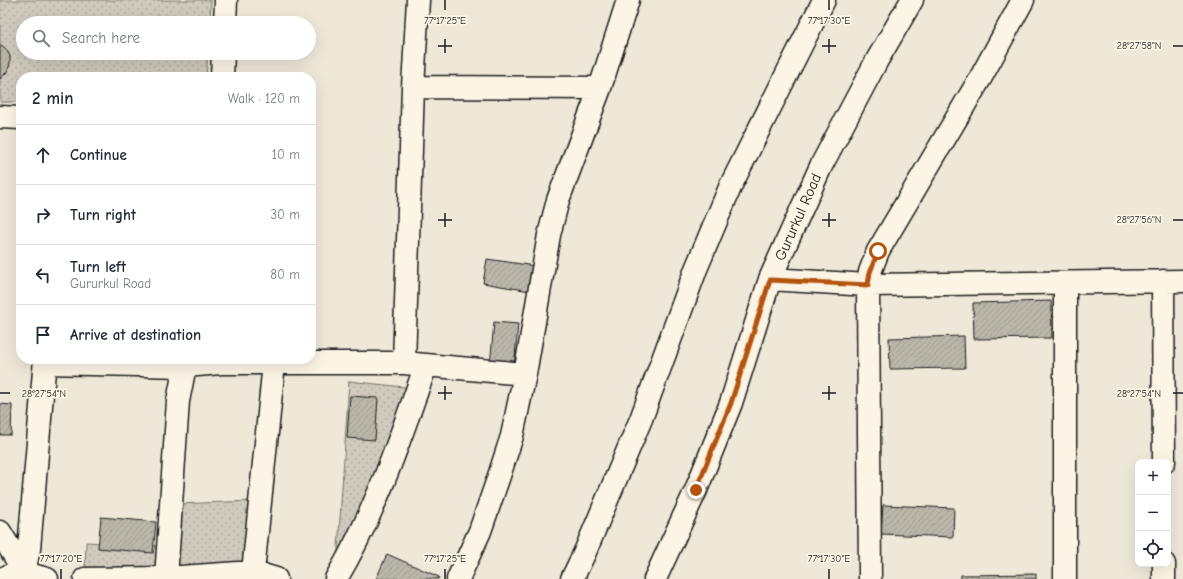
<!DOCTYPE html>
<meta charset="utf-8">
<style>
body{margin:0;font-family:"Comic Neue",sans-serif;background:#f2f2f3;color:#1f2937}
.controls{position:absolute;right:12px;bottom:12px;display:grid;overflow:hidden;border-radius:8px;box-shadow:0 4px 16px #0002}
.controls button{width:36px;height:36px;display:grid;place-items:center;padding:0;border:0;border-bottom:1px solid #e0e1e3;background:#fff;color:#1f2937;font:20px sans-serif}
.stop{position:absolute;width:12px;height:12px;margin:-9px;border:3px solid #b45309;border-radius:50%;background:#fff}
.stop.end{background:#b45309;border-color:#fff;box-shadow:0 1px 4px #0008}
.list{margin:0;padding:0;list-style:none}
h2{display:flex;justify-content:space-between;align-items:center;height:52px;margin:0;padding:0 16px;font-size:17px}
h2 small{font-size:13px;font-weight:400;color:#747a83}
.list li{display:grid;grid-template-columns:26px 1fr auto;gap:12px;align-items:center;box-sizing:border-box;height:60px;padding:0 16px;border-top:1px solid #e0e1e3}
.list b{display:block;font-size:15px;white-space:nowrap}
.list p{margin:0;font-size:13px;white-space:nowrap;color:#747a83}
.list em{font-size:13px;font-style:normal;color:#747a83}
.icon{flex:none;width:22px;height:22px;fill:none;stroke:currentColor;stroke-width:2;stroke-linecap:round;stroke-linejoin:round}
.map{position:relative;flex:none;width:1183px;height:579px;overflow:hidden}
.search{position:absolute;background:#fff;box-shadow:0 4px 16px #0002;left:16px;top:16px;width:300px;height:44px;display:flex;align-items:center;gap:10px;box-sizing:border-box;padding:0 14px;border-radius:22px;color:#747a83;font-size:15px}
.panel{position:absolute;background:#fff;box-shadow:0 4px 16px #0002;left:16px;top:72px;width:300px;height:292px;border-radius:16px}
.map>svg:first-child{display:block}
.grass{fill:url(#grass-dots);stroke:#76736c}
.building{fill:url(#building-hatch);stroke:#1c1c1c}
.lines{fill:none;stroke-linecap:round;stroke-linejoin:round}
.minor-casing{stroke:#1c1c1c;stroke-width:25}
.minor{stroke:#fcf5e5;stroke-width:22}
.route{stroke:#b45309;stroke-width:5}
.ticks{fill:none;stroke:#1c1c1c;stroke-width:1.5}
.labels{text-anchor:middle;stroke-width:3.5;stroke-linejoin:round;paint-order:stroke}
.street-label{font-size:15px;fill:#1c1c1c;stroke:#fcf5e5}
.ticks-label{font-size:10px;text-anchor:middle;fill:#1c1c1c;stroke:#fcf5e5;stroke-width:3.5;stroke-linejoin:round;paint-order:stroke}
</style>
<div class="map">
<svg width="1183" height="579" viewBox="0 0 1183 579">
<defs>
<pattern id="grass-dots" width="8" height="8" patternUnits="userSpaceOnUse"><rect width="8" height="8" fill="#cfcabd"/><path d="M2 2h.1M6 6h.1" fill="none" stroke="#b1ada2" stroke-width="1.8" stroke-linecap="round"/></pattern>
<pattern id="building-hatch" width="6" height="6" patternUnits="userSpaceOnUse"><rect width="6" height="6" fill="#bab6aa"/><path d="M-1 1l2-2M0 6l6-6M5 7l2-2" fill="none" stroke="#9f9c92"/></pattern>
</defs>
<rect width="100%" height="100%" fill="#eee8d9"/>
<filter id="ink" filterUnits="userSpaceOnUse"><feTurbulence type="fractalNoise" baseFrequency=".025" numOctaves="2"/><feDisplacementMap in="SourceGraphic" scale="8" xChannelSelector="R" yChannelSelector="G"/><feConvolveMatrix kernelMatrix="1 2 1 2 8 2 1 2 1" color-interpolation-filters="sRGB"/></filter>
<g filter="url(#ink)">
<path class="grass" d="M0,0H211L210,23H23V53H208L206,77H21V102H0Z
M349,381L422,389L336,579Z
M251,501L247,564L85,574L86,542L176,547L178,504Z"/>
<path class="building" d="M0,44L6,49L10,56V64L7,72L0,79Z
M487,259L535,266L530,291L483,283Z
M1051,301L1052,338L974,339L973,303Z
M494,322L518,324L514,368L490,366Z
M964,336L965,368L890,369L889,338Z
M350,396L378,398L375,440L347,438Z
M0,404L12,405L11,435H0Z
M883,505L954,508L953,537L881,534Z
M101,517L156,522L153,553L98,548Z
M387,554L439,577L438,579H376Z
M1036,574V579H961V575Z"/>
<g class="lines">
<g class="minor-casing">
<path id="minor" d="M225,23L226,0
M222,77L223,53
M413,87L600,88
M0,117L21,118
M770,279L868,285L1183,281
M1163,281L1164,462
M1065,283V579
M45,363L185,366L221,363H404L525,374
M404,363L413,87L418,0
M0,532L23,570L29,574L47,579
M1164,564V579
M253,572L274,363
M166,578L178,401L185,366
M1,579L23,570L26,563L29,549L45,359
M85,579L166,578L253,572L276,579
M336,579C376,512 400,438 426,365
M458,579L480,531L499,476L512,436L525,374L549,235L558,200L600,88L628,0
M572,579L585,552L641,419L696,269L731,185L824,0
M655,579L696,490L731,403L770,279L821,166L876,62L912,0
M870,579L868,285L870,272L878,251L981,77L1023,0"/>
</g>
<use href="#minor" class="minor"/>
</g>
</g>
<g class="lines" filter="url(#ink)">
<path class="route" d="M696,490L731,403L770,280L868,285L870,272L878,251"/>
</g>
<path class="ticks" d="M445,0V10M829,0V10M445,39V53M829,39V53M438,46H452M822,46H836M1173,46H1183M445,213V227M829,213V227M438,220H452M822,220H836M1173,220H1183M445,386V400M829,386V400M0,393H10M438,393H452M822,393H836M1173,393H1183M61,569V579M445,569V579M829,569V579"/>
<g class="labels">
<g class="street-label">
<text transform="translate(798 217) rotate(-66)" y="5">Gururkul Road</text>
</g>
</g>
<g class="ticks-label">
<text x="445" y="24">77°17'25"E</text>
<text x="829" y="24">77°17'30"E</text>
<text x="1139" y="49">28°27'58"N</text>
<text x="1139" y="223">28°27'56"N</text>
<text x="44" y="397">28°27'54"N</text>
<text x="1139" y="397">28°27'54"N</text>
<text x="61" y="562">77°17'20"E</text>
<text x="445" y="562">77°17'25"E</text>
<text x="829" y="562">77°17'30"E</text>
</g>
</svg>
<div class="controls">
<button>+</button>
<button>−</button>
<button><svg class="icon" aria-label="locate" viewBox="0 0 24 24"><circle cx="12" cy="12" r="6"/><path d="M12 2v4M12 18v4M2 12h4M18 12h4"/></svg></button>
</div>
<div class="stop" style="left:878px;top:251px"></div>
<div class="stop end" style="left:696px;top:490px"></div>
<div class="search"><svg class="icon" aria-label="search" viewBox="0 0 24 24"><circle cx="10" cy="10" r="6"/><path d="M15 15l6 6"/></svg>Search here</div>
<section class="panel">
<h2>2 min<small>Walk · 120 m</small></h2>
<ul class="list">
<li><svg class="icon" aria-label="ahead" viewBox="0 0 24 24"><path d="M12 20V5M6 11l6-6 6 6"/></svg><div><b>Continue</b></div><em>10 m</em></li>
<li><svg class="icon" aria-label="right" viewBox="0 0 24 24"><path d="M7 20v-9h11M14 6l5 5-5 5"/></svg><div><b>Turn right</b></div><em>30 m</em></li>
<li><svg class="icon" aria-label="left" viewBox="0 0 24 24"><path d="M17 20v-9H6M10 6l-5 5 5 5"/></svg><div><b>Turn left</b><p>Gururkul Road</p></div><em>80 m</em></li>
<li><svg class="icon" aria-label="arrive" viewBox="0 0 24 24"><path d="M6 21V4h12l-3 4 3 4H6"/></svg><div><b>Arrive at destination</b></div></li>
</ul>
</section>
</div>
